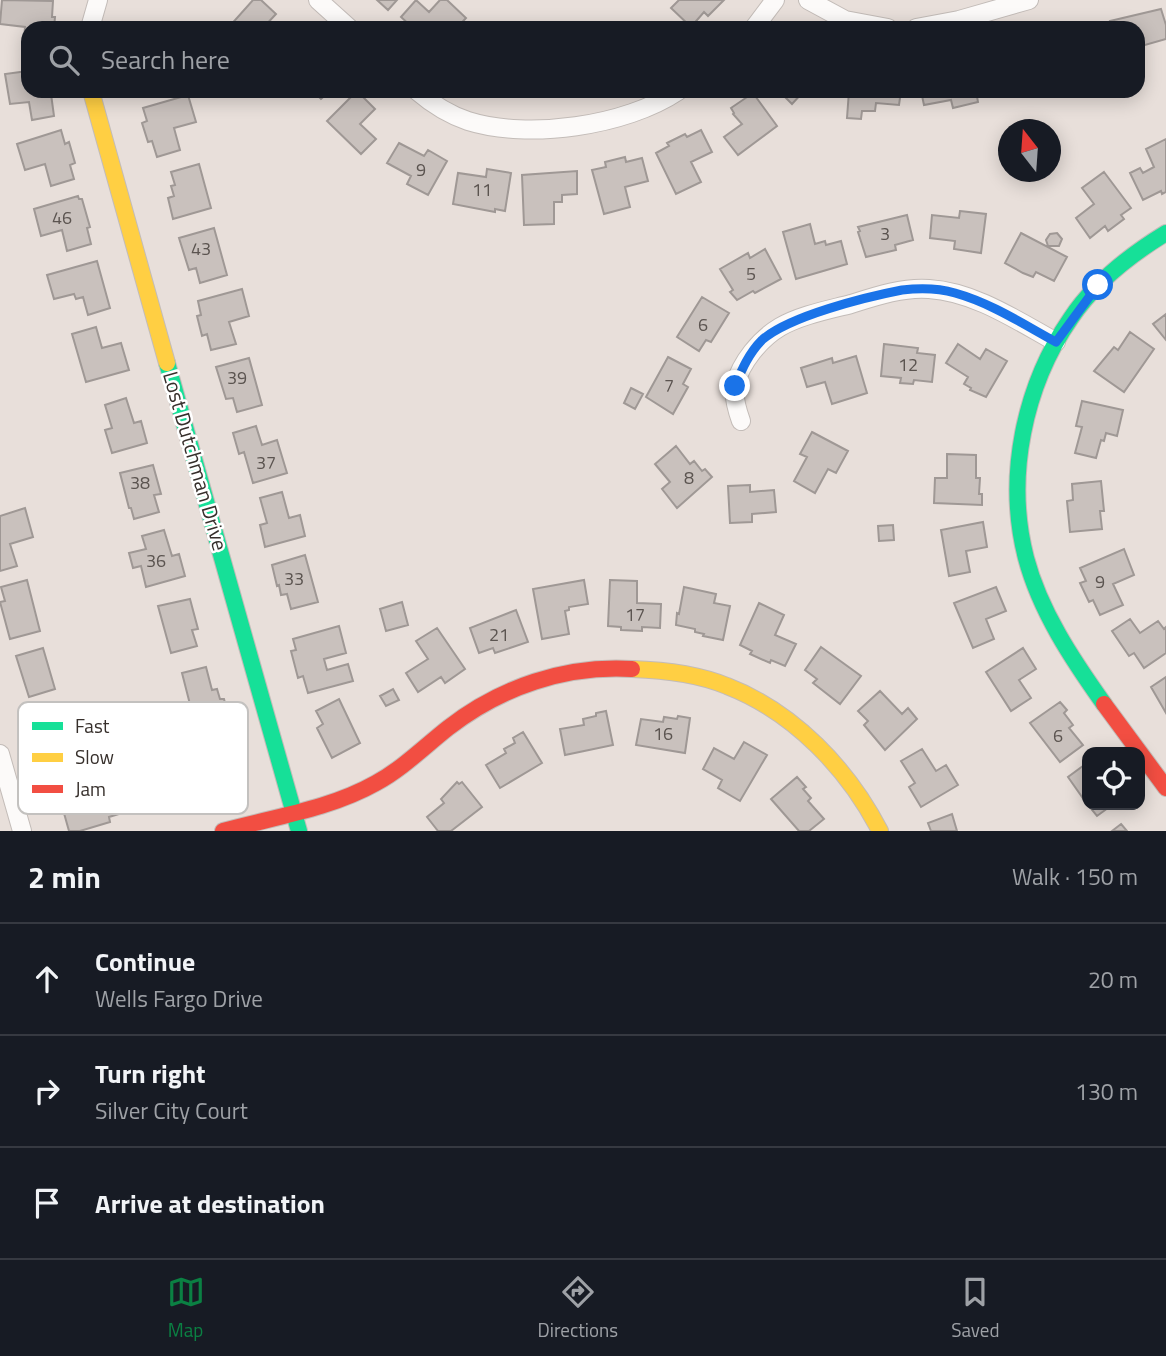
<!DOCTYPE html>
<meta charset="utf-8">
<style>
body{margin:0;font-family:"Titillium Web",sans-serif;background:#20242c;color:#f1f3f6}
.controls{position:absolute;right:21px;bottom:21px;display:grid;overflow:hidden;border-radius:14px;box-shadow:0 4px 18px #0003}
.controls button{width:63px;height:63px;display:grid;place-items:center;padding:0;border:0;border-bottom:2px solid #363941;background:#171b24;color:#f1f3f6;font:35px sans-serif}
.compass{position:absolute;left:998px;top:119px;width:63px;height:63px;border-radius:50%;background:#171b24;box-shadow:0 4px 18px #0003;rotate:343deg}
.stop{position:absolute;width:21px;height:21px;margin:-16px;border:5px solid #1a73e8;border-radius:50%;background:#fff}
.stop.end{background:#1a73e8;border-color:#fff;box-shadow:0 2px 7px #0008}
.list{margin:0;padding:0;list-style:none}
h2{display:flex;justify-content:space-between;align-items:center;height:91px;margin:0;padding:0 28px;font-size:30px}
h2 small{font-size:23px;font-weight:400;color:#9ea1a6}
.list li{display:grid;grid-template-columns:46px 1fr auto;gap:21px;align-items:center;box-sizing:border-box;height:112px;padding:0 28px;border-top:2px solid #363941}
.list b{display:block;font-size:26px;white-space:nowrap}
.list p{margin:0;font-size:23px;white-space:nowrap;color:#9ea1a6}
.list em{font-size:23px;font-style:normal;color:#9ea1a6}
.icon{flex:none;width:38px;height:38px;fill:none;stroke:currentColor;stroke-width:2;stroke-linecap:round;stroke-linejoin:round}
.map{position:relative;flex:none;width:1166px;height:831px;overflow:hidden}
.search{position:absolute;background:#171b24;box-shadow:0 4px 18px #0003;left:21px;right:21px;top:21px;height:77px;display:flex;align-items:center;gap:18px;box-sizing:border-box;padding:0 24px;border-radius:21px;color:#9ea1a6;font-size:26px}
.sheet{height:427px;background:#171b24}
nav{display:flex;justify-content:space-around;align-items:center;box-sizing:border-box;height:98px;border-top:2px solid #363941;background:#171b24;font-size:19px;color:#9ea1a6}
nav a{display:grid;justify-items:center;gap:4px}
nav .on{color:#0b8043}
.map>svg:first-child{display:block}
.building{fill:#c9c1bd;stroke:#9f9895;stroke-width:2}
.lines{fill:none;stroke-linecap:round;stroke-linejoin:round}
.street-casing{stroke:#c3bcb8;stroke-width:20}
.fast-casing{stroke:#c3bcb8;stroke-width:18}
.slow-casing{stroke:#c3bcb8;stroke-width:18}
.jam-casing{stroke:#c3bcb8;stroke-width:18}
.street{stroke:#fcfaf9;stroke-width:18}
.fast{stroke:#16e098;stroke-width:16}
.slow{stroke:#ffcf43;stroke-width:16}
.jam{stroke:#f24e42;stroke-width:16}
.route{stroke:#1a73e8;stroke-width:9}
.labels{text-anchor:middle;stroke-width:5;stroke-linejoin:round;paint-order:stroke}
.number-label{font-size:18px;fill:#5b5450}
.street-label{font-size:21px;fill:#362f2b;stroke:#fff}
.key{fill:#fff;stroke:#c3c1bf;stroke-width:2}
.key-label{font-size:19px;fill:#362f2b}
</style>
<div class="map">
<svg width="1166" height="831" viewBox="0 0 1166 831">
<rect width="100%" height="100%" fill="#e8dfda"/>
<path class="building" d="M2,0L53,1L52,17H55L54,28H28V54L23,53L25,27L0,24Z
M253,0H261L276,14L263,28H228Z
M377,0H397L388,10Z
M416,0L429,12L440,0H447L466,18L457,28H413L401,17Z
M679,0H724L708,16L704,12L691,27L671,8Z
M1161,9L1166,25V39L1138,47V28H1112L1110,21Z
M148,24L179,26V28H147Z
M571,24L572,28H545Z
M28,71V91H47L48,94H51L54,116L32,120L29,102L10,104L5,74Z
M313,91H330L321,99Z
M357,91L375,109L360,124L376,139L361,154L327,121Z
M779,91H804L792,104Z
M849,91H901L899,105L876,103L875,111H862L861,119L847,118Z
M921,91H976L978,102L953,108L951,100L924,105Z
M753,93L777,126L738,155L724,137L742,124L733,114L734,113L731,108Z
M188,95L196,122L174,128L180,150L157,157L152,141L148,142L142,123L147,121L143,108Z
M61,130L65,144L69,142L75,163L70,165L74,179L51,186L45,164L25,170L17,144Z
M701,130L712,152L691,162L701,182L676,194L656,153L669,146L667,143L685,134L687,137Z
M1166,139V192L1162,194L1161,191L1143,200L1130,173L1140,168L1143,173L1154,167L1146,149Z
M399,143L424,156L428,150L447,161L428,195L407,184L411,176L387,163Z
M625,157L626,162L642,158L648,181L625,187L630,207L604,214L592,170L606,167L605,162Z
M199,164L211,208L173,219L168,198L174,196L171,186L175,185L171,172Z
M487,169L511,173L505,211L495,209V212L453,204L458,173L486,177Z
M577,171V194L562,195V202H554V224L524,225L522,175Z
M1104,172L1131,208L1121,215L1124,219L1108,231L1105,226L1090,238L1076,218L1094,204L1082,188Z
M78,196L79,199H82L90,227L87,228L91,244L67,251L62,230L41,236L34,209Z
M960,211L986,214L981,253L954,249L955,241L930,238L932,215L959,218Z
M907,215L913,240L895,245L896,250L866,257L858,232L860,231L858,227Z
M810,224L815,244L825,241L826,245L841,241L847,264L796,279L783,232Z
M214,228L227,275L200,283L196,268L189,270L179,238Z
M1021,233L1067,257L1054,281L1036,272L1033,277L1023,273L1005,263Z
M1057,233L1062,239L1059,246H1048L1046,240L1050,234Z
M765,249L781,279L755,293L753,291L737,300L730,292L733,290L720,269L748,253L750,258Z
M97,261L110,308L88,315L83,297L76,299L74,294L54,299L47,275Z
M242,289L249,316L229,322L236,344L211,350L207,334L202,336L197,316L201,315L198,301Z
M702,297L729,313L711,342L706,340L699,351L677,337Z
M1166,314V340L1153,324Z
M96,327L102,348L121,343L129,370L86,382L72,334Z
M1130,332L1154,349L1124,392L1094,371L1114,347L1118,350Z
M884,344L918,348L917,353L935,355L932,382L914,380L913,384L900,383L901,378L881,376Z
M958,344L980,359L986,349L1007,361L986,397L970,390L971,388L964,384L968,377L946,363Z
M856,356L867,393L832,404L825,382L807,387L801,368L832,358L833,363Z
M668,357L691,369L683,384L688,387L673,414L646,397Z
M249,358L262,405L237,412L233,398L226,399L216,367Z
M631,388L643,394L635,409L624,403Z
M126,398L134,423L141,421L147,443L112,453L105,430L112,428L105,405Z
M1082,401L1123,410L1117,436L1106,433L1104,441L1101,440L1096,458L1075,453L1082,427L1076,426Z
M256,426L262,445L277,440L287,473L253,483L244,452L239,454L233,433Z
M812,432L848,451L836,473L828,469L815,493L794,481L807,457L800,454Z
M676,446L690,464L694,461L702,471L705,469L712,477L677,508L662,489L670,482L655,464Z
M947,454L976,455V478H980L979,494H982V505L934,503L935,478H947Z
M153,465L161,494L154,495L159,512L134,519L131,508H129L120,473Z
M1101,481L1104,511H1100L1102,529L1070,532L1067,501L1073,500L1072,484Z
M750,485V492L774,490L776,512L752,514V522L730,523L728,486Z
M282,492L289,518L300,515L305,536L265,547L260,525L267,523L260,498Z
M25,508L33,537L10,544L17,566L0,571V516Z
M983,522L987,547L966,551L970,572L949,576L941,530Z
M893,525L894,540L879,541L878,526Z
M164,530L172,556L179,554L185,576L146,587L141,566L133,568L129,553L146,549L142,536Z
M1124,549L1134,575L1113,584L1123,605L1100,615L1093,600L1089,602L1080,583L1086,581L1080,568Z
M305,555L318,602L291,609L287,594L281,595L279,585L277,586L272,565Z
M27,580L40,631L10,639L0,602L5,601L1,587Z
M584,580L588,604L569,607V610L565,611L569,634L542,639L533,589Z
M610,580L637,581V603L661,604L660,628L642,627V631L621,630V627L608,626Z
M684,587L716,594L714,603L730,606L723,640L703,636L704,634L695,632V629L676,625L677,613L679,614Z
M996,587L1006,611L986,619L994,639L973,648L954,603Z
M190,599L198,629L192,630L197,646L171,653L158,606Z
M402,602L408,625L386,631L380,609Z
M759,603L784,615L775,635L796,644L785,666L771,660L770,663L750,654L752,651L740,645Z
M516,610L528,642L495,653L493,648L479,653L470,628Z
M1130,619L1140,633L1158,621L1164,629L1166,627V653L1144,668L1134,653L1129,656L1112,631Z
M339,626L346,653L324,659L327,670L348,664L353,681L308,693L303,676L298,678L291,651L296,650L293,639Z
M437,628L465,669L445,683L441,677L418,692L406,673L428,659L416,641Z
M821,647L861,676L840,704L813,683L817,679L805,670Z
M43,648L55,689L29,697L16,656Z
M1023,648L1036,669L1019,680L1031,698L1011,711L986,672Z
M206,667L212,690L217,689L220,699H224L227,711L194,720L182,673Z
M1166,677V713L1151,687Z
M393,689L399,700L386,706L380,696Z
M880,691L902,714L908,708L917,719L885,750L864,725L868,721L858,711Z
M339,699L360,743L332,758L317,728L323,724L316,711Z
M1060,702L1067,710L1064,713L1073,725L1069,728L1083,745L1060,762L1030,723Z
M606,711L613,745L565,755L560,729L584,725L583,719L596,716V713Z
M678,716L690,718L685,753L636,745L641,719L663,722L664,717L677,719Z
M523,732L542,763L500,788L486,765L506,753L504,749L515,743L513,738Z
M744,742L767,755L740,801L718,788L722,780L703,769L714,748L734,759Z
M922,749L936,771L946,765L958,785L921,807L909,787L915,783L901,761Z
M1087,763V804L1068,777Z
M797,777L806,787L803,789L811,798L808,801L824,819L809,831H799L771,799Z
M457,782L459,784L462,782L482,807L451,831H438L427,817L444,803L441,799Z
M114,783L122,813L109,817L110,822L80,831H69L60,799Z
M1088,805H1112L1097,816Z
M952,814L957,831H931L928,823Z
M1121,824L1127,831H1112Z"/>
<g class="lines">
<g class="street-casing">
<path id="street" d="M318,0L349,28
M808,0L845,20L888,28
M90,28L98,0
M754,28L775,0
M916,28L959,20L1029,0
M417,91C431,103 450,115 468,121C528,140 626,126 678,91
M741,421C737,410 733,397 735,385C741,362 760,339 780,327C801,315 828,310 851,304C876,296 903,287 929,289C975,292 1016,320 1056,342
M0,754L22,831"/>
</g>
<g class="fast-casing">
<path id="fast" d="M167,363L299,831
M1104,704C1072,659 1040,611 1026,558C1005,477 1024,386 1071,318C1095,282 1130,255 1166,233"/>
</g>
<g class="slow-casing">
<path id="slow" d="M91,91L167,363
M632,669C664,670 698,674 727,686C794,712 848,769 880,831"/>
</g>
<g class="jam-casing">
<path id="jam" d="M1104,704L1166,788
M223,831C274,817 330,809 376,783C402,769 424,747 448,728C501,687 565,665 632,669"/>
</g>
<use href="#street" class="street"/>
<use href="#fast" class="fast"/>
<use href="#slow" class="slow"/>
<use href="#jam" class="jam"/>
</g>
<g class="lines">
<path class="route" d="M735,386C742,369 749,353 762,340C789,316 866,297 902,290C919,288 938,288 955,293C991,303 1023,324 1056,342L1098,285"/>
</g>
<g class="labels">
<g class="number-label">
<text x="421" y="176">9</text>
<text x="482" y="196">11</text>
<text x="62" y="224">46</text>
<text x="885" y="240">3</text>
<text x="201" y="255">43</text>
<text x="751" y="280">5</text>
<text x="703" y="331">6</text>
<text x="908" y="371">12</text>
<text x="237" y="384">39</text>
<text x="669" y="392">7</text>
<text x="266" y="469">37</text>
<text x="689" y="484">8</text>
<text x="140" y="489">38</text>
<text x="156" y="567">36</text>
<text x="294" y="585">33</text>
<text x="1100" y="588">9</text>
<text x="635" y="621">17</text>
<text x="499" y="641">21</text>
<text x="663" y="740">16</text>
<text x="1058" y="742">6</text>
</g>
<g class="street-label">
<text transform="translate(195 461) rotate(74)" y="7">Lost Dutchman Drive</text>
</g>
</g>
<rect x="18" y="702" width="230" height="112" rx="10" class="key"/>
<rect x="32" y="722" width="31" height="8" fill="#16e098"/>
<rect x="32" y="753" width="31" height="9" fill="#ffcf43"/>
<rect x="32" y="785" width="31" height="8" fill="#f24e42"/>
<g class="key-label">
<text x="75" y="733">Fast</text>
<text x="75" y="764">Slow</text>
<text x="75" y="796">Jam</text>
</g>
</svg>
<div class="controls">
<button><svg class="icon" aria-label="locate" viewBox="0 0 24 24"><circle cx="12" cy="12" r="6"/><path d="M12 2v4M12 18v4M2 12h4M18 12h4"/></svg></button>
</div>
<svg class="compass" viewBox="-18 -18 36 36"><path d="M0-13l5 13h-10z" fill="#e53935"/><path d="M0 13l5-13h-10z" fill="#9ea1a6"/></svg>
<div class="stop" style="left:1098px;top:285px"></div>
<div class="stop end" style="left:735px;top:386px"></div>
<div class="search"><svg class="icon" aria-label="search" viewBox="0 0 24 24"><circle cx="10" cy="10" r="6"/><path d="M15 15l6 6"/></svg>Search here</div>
</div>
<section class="sheet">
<h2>2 min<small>Walk · 150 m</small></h2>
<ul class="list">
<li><svg class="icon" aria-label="ahead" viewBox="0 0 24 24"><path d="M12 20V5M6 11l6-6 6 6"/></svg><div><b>Continue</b><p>Wells Fargo Drive</p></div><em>20 m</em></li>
<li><svg class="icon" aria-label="right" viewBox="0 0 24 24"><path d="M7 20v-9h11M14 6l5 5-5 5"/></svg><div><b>Turn right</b><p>Silver City Court</p></div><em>130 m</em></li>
<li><svg class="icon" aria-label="arrive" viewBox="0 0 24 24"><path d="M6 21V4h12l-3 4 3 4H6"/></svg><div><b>Arrive at destination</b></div></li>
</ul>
</section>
<nav>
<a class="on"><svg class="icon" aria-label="map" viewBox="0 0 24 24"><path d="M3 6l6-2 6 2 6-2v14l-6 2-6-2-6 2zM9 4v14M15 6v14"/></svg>Map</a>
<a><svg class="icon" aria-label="directions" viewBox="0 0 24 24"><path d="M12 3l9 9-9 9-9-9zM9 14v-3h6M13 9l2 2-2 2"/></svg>Directions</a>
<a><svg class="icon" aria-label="saved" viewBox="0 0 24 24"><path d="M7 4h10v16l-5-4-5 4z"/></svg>Saved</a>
</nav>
